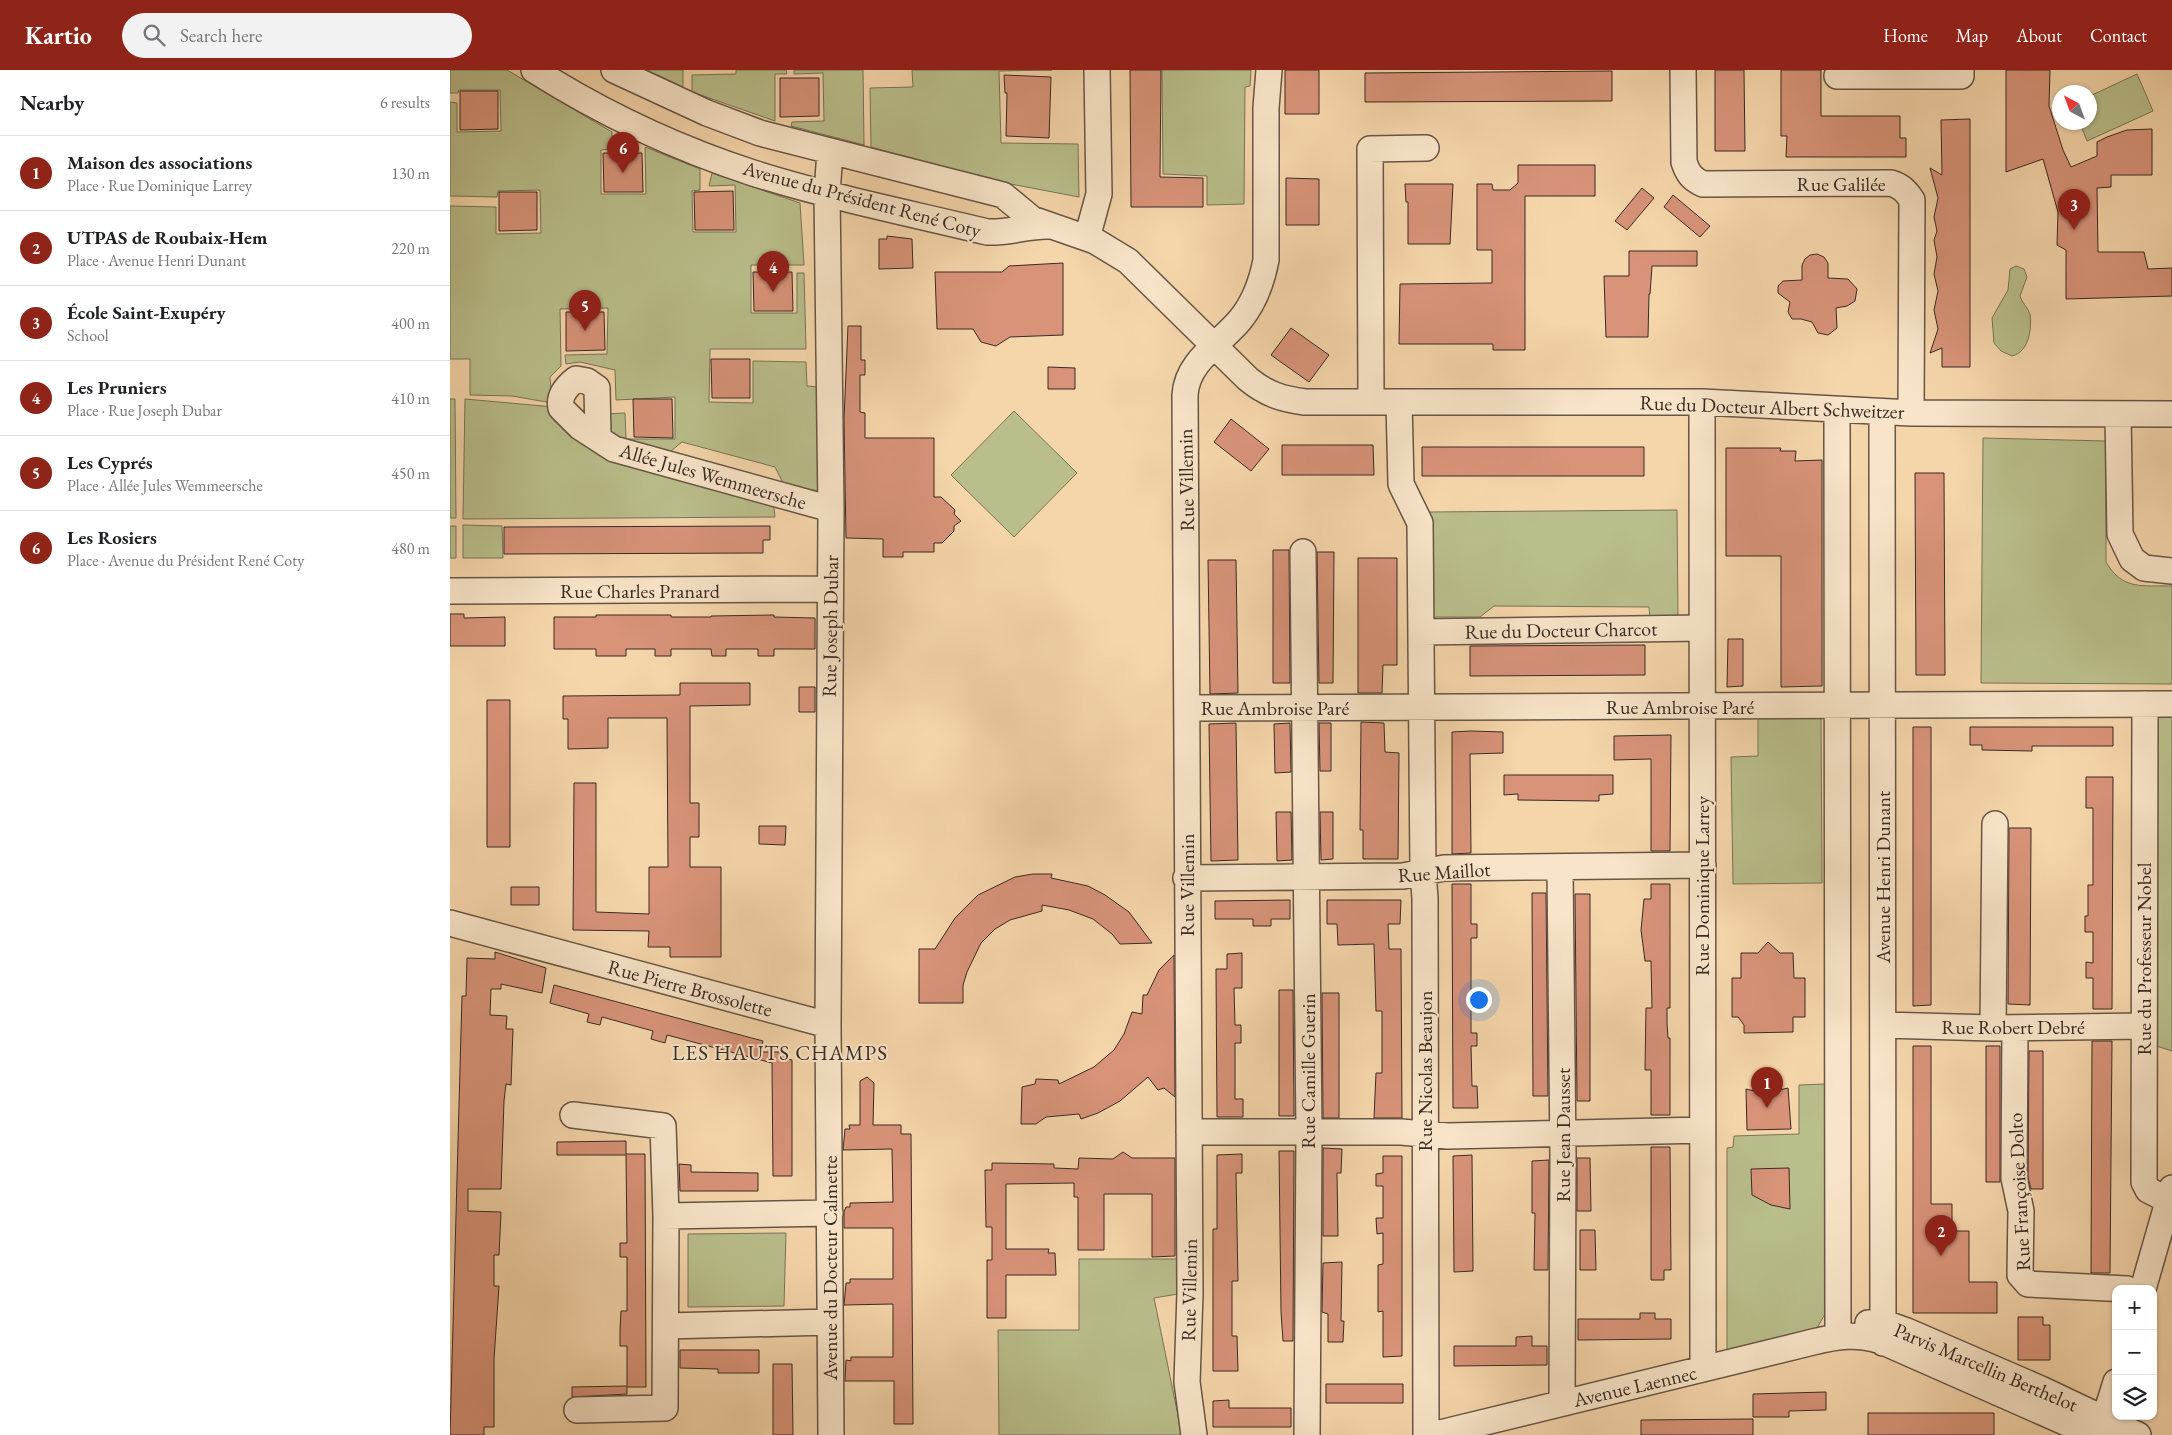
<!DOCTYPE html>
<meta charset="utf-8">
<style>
body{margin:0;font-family:"EB Garamond",serif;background:#f2f2f2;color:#202124}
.controls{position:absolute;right:15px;bottom:15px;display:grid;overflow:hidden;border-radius:10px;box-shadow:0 1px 4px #0004}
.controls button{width:45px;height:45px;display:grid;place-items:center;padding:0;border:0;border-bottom:1px solid #e0e0e0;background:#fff;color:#202124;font:25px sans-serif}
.compass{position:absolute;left:1602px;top:15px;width:45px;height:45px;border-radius:50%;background:#fff;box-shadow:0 1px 4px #0004;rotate:319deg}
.you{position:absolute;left:1028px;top:929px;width:18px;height:18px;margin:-12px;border:4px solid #fff;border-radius:50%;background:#1a73e8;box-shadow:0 0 0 8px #1a73e833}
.badge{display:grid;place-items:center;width:32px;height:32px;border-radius:50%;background:#8f2418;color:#fff;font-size:16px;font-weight:700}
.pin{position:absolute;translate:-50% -41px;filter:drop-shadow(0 1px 2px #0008)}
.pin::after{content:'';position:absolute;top:26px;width:18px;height:15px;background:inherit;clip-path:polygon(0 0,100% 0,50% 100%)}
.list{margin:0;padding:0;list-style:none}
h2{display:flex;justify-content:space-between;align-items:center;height:65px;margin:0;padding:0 20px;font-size:21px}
h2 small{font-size:16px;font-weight:400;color:#757577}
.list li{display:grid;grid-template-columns:32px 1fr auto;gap:15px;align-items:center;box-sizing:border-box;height:75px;padding:0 20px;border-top:1px solid #e0e0e0}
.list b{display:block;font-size:19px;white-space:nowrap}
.list p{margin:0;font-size:16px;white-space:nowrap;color:#757577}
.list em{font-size:16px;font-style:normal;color:#757577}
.icon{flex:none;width:28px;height:28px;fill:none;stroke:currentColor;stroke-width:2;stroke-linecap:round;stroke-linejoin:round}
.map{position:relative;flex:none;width:1722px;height:1365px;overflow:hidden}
header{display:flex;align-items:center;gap:30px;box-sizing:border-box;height:70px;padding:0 25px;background:#8f2418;color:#fff}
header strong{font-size:24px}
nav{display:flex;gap:28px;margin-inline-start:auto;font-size:18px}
.search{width:350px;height:45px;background:#f2f2f2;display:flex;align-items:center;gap:12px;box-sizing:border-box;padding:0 18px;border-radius:28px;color:#757577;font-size:19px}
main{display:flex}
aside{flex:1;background:#fff}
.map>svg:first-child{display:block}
.green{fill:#b9be8b;stroke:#787458}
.building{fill:#d89379;stroke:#382b25}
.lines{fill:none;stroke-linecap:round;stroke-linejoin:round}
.minor-casing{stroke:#675646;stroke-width:28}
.minor{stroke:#f8e4c8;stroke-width:25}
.labels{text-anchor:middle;stroke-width:4;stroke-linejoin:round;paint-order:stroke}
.street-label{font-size:20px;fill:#382b25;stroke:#f8e4c8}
.neighbourhood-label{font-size:21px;letter-spacing:1px;fill:#382b25;stroke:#f8e4c8}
</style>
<header>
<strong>Kartio</strong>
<div class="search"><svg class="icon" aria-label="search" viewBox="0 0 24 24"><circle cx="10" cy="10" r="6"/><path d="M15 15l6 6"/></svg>Search here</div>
<nav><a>Home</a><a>Map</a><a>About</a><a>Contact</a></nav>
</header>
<main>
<aside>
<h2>Nearby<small>6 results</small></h2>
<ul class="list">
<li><span class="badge">1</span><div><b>Maison des associations</b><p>Place · Rue Dominique Larrey</p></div><em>130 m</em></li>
<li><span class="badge">2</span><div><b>UTPAS de Roubaix-Hem</b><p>Place · Avenue Henri Dunant</p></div><em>220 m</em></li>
<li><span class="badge">3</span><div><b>École Saint-Exupéry</b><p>School</p></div><em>400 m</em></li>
<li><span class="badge">4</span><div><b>Les Pruniers</b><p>Place · Rue Joseph Dubar</p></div><em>410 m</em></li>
<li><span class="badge">5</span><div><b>Les Cyprés</b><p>Place · Allée Jules Wemmeersche</p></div><em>450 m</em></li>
<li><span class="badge">6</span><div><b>Les Rosiers</b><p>Place · Avenue du Président René Coty</p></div><em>480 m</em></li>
</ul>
</aside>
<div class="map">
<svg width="1722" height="1365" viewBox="0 0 1722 1365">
<rect width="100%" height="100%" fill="#f5d5aa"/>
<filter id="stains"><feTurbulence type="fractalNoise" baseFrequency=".004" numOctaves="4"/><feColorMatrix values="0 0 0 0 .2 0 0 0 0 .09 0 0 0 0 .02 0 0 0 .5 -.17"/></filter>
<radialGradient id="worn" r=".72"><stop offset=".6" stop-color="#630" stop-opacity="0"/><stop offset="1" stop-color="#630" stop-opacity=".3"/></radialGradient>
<path class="green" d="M0,0H57L162,62V79L151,80V124H196L195,77L250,99V120L242,121L243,162H286L285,115L259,116L262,103L350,133L354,195H301V243H347V203H354L356,279H260L259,332L303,333V291L356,292L357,316L369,317L371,421L335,417L325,397L232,372L216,385L164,369L153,344L175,343L176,369H225V327L166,330L165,300L130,292L116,294L115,285L157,284L158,238L110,239L111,296L100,307L102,333L62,326L20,325V289H0V136L46,137V164L91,163L90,120L48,121L47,127L0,126V32L7,33V62L51,61L50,20H9L8,23H0Z
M197,0H233V17Z
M286,0H336L337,4H325V51L242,22V5L286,4Z
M344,0H413L414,75L341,56L342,52L374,51L373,3L344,4Z
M462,0H602L549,1L551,73L628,74L629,127L550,112L421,77L420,18L463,17Z
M712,0H801L800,16L795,17L794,134L757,135V106L713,104Z
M1687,4L1703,41L1637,71L1630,53L1640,52V26Z
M1566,196L1574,199L1577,207L1570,226C1572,233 1578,238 1580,244C1582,259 1579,282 1562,286L1551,281L1544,273L1542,248L1558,220L1560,199Z
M0,329H5L6,448H0Z
M15,329L104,337L113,351L323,429L325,447L13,449Z
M564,341L627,403L564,467L501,405Z
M1533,368L1656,371V492C1673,521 1692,515 1722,516V614L1531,613Z
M1227,440L1228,548L1200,549L1199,537L1044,536L1030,547H980L978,442Z
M13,455L52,456L53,488H13Z
M0,456H6V488H0Z
M1371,643L1372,813L1283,814L1281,687L1308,686V644Z
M1705,646H1722V981L1703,975Z
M1376,1014L1375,1244L1367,1258L1277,1282V1078L1283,1077L1284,1066L1349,1064V1015Z
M336,1163L334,1236L238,1237V1164Z
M629,1189H727L728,1224L704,1228L732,1365H549L548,1260H629Z"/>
<path class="building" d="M680,0H711L710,107L753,108V137H681Z
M835,0H869V44H835Z
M1265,0H1294L1295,81H1265Z
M1331,0H1371V46H1450V68H1456V87H1336L1337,66H1331Z
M1556,0H1600L1599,36L1613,80L1621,97L1647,86V72L1657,67L1677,60L1702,59V105H1661V117L1647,118L1648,182H1694L1698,199L1722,198V226L1616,229V180L1607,175L1608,142L1593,89L1556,102Z
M1162,1V31L915,32V3Z
M554,5L601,7L599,68L556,66L557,23H555Z
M330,8H369V46L330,47Z
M10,21H48V59L10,60Z
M1520,49V297H1492V278L1480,283L1488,259L1484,240L1488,221L1484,204L1487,187L1484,170L1487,161L1484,147L1488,128L1480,98L1492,105L1491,50Z
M153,83H192L193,122H154Z
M1068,95H1145V126H1075V280H1043V274H949L950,214L1042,213V180H1027V114H1042L1043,120H1060L1068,113Z
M836,108L869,109V155H836Z
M955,114H1003L1000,174H958V132H956Z
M1192,118L1204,128L1177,160L1165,151Z
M283,121L284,160H245L244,122Z
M49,122H87V160L49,161Z
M1223,125L1260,156L1250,167L1214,137Z
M437,166L462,169L463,198L429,199V169H437Z
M1179,181H1247V196H1202L1200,224H1199L1198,267H1156L1154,206H1179Z
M1367,184L1374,187L1378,193V208L1398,209L1407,219L1405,231L1397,236L1386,238L1387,258L1378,265L1368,263L1362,252L1351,249H1342L1338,242L1340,232L1328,223V216L1333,211L1352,210V195L1355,189L1360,185Z
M613,193V265L560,267L546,276L531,272L523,259H487L485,202H552L559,196Z
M303,202H342L343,241H304Z
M116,242H154L155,280L116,281Z
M398,256H411V290H415V305H410V342L415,343V368H484V427H491L505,440L504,444L511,451L504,456V461L492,473H484V482H453V487H433V469L396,468L394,349Z
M841,258L879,285L859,312L821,285Z
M261,289H300V328H262Z
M598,297L625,298V319H598Z
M183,329H222L223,368L184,367Z
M781,349L819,379L801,401L764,372Z
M832,375H923L924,405H832Z
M972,377H1194V406H972Z
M1276,378H1331L1330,381H1346L1345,391L1372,390V616L1331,617V486H1276Z
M1465,403H1494L1495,605H1466Z
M320,456V470H313V483L54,484V457Z
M823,480H839L840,613H823Z
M867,482H884L883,613H869Z
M908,488H947V595H933L932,623H908Z
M758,490H786L788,623L760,624Z
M0,544H14V548L55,547V576H0Z
M146,545H221V547H261V546L324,545V547L365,548V579H324V586H308V579H276V586H262L261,579H221V586H205V579H176V586H146V579H104V547H146Z
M1278,569H1293V616L1277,617Z
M1195,575V605L1020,606V576Z
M230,613H300V635L240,636V733H249V767H240V797H271V887H220V877H198L199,861L123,860L124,713H146V842L199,844V797H218L217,648H158V678L118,679V649H113V626L230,625Z
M349,617H365V642H349Z
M37,630H60V777H37Z
M911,652L934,653L935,682L949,683L948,789H913V760H910Z
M786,653L788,790L761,791L759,654Z
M840,653L841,702L825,703L824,654Z
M869,653H881V701H870Z
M1463,657H1481V935L1463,936Z
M1520,657H1663V676H1582V681L1532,680V675H1520Z
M1021,661L1053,662V683L1020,684L1021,783L1002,784V662Z
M1221,665L1220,781H1201V689L1164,690V666Z
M1054,705H1163V724L1149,725V731L1068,730V724L1054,725Z
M1636,707H1663L1662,939H1643V908H1636V892L1643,893V862H1635V846H1638V815H1643V738H1636Z
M826,742H841L842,790L827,791Z
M870,742H883V789L871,790Z
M309,756H336L335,775L309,774Z
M1559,758H1581L1580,935L1558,934Z
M583,804H602L601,808L638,816L655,825L679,842L702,873L670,874L662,864L643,849L619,840L592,835V841L560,850L545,859L531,873L517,902L513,915V933H469V879H485L505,848L528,825L565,807Z
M1002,814H1021V854H1027V868H1021V963H1027V976H1021L1022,1016H1027L1028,1038H1003Z
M1201,814H1220V938H1217V953L1218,968H1220V1045H1201V1000H1195L1196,938H1202L1201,891H1195L1191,860L1194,829H1201Z
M61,817H89V835H61Z
M1082,823H1096L1098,1026H1083Z
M1125,824H1140V1031H1127Z
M840,830V849H821V856H803V849H765V831Z
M877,830H951L950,854H938L939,879H951L952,1048H924L926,1003H932V941H926L924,874L888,875L887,854H877Z
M1318,872L1330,883H1343L1344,908H1355V947H1343V962L1294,963V955L1288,947H1282V908H1291V883H1308Z
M45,882L96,898L92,923L51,914V919H41L40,945L57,946L56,959H63L61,1015L56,1014L54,1031L51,1119H18V1141L51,1142L49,1185H44V1216H49L44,1289V1357H34V1365H0L12,926H16L17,888L45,889Z
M792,883V918H784L785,955H791V973H785V1029H793V1047H767L766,899H777V884Z
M724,885L725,1027L714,1018L708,1020L698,1007L670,1031L648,1043L631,1049L629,1044L596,1047L586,1054H571L572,1017L585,1014L586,1009L608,1010L609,1014L644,997L664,980L674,964L682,942L692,944L693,925H697L709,900Z
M104,915L313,971L310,982H335L334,988L342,990V1106H323L322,993L217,965L215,973L201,969L203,961L152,947L150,955L137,952L139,944L100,933Z
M829,920H843L844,1046H829Z
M872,923H889V1048H873Z
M1642,971H1662L1660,1203H1641Z
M1463,976H1481V1134H1502V1161H1519V1212H1547V1243H1463Z
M1536,976H1550V1112H1536Z
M1579,981H1593V1119H1581L1578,1107Z
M417,1007L424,1013L423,1055H451V1064H461L463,1354H444V1311H395L396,1290L401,1291V1287H443V1234L394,1235L396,1213H400V1209H443V1158H394V1142L396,1137H400V1133L443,1132L442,1079L393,1080L395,1059H400L399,1055H410V1011Z
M1338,1018L1341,1059L1297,1060L1296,1019L1321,1025V1022Z
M176,1071V1084H195L196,1317H177V1324L122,1327V1317L177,1316V1276H170V1260L171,1241H177V1187H170V1173H177L176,1085H107V1072Z
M1201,1077H1220L1221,1200H1214V1210H1201Z
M873,1078L892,1079L891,1103H887L888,1166H873Z
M829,1081H844L843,1271H833L831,1242Z
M673,1082L682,1088H725V1186L702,1187V1124H654V1180H628V1127H624V1113L556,1114V1179H599L598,1183H605L606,1205H556V1248H537V1190H542V1157H536L535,1100H542V1093L604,1094V1098L628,1099L629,1088L663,1089Z
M792,1084V1103H786L788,1211H782V1266H787L788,1301H763V1159H767V1085Z
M1022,1085L1023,1201L1004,1202L1003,1086Z
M933,1086H952V1286L933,1287V1241L928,1242V1195L933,1194V1163L927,1164L926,1148H933V1116H926V1104L933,1103Z
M1127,1088H1140L1141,1141H1127Z
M1099,1090L1098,1200H1084L1085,1143H1082V1091Z
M229,1094L241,1095V1102L308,1103V1121H230Z
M1339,1098L1340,1139L1321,1135L1302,1125L1301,1099Z
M1130,1160H1145L1146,1200H1130Z
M892,1192L891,1251H894L893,1272H878V1244L872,1242L873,1193Z
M1190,1243H1205V1249H1221V1269L1128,1270V1249H1190Z
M1568,1247H1593V1255H1600V1290H1568Z
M1082,1266V1276H1097V1295L1004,1296V1276H1066V1267Z
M230,1280H309V1303H268V1299L230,1298Z
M323,1294H342L343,1365H323Z
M876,1314H953V1333H876Z
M1376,1322V1340L1339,1341V1347H1303V1324Z
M779,1330V1338H841V1357H763V1331Z
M1418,1343H1544V1365H1418Z
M1303,1349V1365H1191V1350Z"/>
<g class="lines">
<g class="minor-casing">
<path id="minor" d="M84,0C152,43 226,78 303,103C379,127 459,143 537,162C558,163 577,156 597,156
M164,0L257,43L310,63L553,125L582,149L645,171L678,191L798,309C816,324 832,329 855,332H1252L1461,343L1722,344
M1233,0L1234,92C1238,104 1242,109 1253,114L1441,113C1451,116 1456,121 1462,130L1461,343
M1387,6H1511V0
M380,82L377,123L381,439L378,955L381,1365
M637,168L649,124L647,0
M921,332L920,79L976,78
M949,332L951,414L970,453L973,803L975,828L976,1365
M1252,332L1253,1299
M1387,340L1388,1266
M1432,342L1433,1273
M1668,344L1670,464L1682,489L1694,498L1722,501
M148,367L147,318L137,311L126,309C117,316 108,325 111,338L130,357L164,379L381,439
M853,482L859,1062L857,1365
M0,521L379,519
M971,562L1252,558
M1695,634L1694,1112L1698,1120L1718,1130
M738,638L1722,634
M1110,798L1113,1086L1112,1333
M736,808L953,806L994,798L1253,795
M0,853L378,955
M1433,955L1543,958L1694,956
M1543,958L1545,754
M1565,958L1564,1108L1571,1141L1570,1205L1578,1214L1677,1219
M123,1045L213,1056L216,1146L215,1338L127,1340
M739,1062H951L998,1066L1252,1060
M216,1146L380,1143
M1693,1219L1722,1118
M1418,1253L1440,1255L1457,1261L1591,1319L1688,1365
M216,1256L380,1252
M1650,1363L1666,1312
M744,1365L737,1312L740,1223L735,325C737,291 770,274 790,250C804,233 812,211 816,190V38L819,0
M982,1365L1363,1272C1387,1266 1407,1263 1431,1271L1644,1365"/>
</g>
<use href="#minor" class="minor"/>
</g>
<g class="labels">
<g class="street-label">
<text x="1391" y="121">Rue Galilée</text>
<text transform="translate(412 129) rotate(15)" y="7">Avenue du Président René Coty</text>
<text transform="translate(1322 337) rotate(2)" y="7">Rue du Docteur Albert Schweitzer</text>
<text transform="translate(263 406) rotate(16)" y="7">Allée Jules Wemmeersche</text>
<text transform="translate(736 410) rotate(-91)" y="7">Rue Villemin</text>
<text x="190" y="528">Rue Charles Pranard</text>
<text transform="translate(380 556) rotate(-89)" y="7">Rue Joseph Dubar</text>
<text transform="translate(1111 560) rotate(-1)" y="7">Rue du Docteur Charcot</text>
<text x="1230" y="644">Rue Ambroise Paré</text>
<text x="825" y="645">Rue Ambroise Paré</text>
<text transform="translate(994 802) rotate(-4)" y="7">Rue Maillot</text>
<text transform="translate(1433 807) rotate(-90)" y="7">Avenue Henri Dunant</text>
<text transform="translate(737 815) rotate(-90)" y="7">Rue Villemin</text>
<text transform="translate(1252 816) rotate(-90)" y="7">Rue Dominique Larrey</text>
<text transform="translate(1694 889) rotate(-90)" y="7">Rue du Professeur Nobel</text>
<text transform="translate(240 918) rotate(15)" y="7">Rue Pierre Brossolette</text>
<text x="1563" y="964">Rue Robert Debré</text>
<text transform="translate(858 1001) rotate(-90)" y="7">Rue Camille Guerin</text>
<text transform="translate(975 1001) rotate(-90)" y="7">Rue Nicolas Beaujon</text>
<text transform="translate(1113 1065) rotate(-90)" y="7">Rue Jean Dausset</text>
<text transform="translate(1569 1122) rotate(-93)" y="7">Rue Françoise Dolto</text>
<text transform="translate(380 1198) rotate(-90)" y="7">Avenue du Docteur Calmette</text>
<text transform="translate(739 1220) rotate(-89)" y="7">Rue Villemin</text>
<text transform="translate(1536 1297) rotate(23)" y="7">Parvis Marcellin Berthelot</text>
<text transform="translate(1185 1316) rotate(-13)" y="7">Avenue Laennec</text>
</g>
<g class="neighbourhood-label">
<text x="330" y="990">LES HAUTS CHAMPS</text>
</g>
</g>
<rect width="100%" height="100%" filter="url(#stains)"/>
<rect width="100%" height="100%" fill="url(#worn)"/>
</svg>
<div class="controls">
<button>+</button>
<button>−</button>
<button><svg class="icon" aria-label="layers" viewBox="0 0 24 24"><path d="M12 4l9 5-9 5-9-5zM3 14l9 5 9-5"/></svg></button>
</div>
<svg class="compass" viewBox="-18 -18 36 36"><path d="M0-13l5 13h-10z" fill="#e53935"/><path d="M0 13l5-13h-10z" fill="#757577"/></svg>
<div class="you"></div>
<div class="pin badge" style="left:1317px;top:1038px">1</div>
<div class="pin badge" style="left:1491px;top:1186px">2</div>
<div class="pin badge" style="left:1624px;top:160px">3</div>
<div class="pin badge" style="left:323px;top:222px">4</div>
<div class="pin badge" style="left:135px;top:261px">5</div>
<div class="pin badge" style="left:173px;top:103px">6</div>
</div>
</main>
